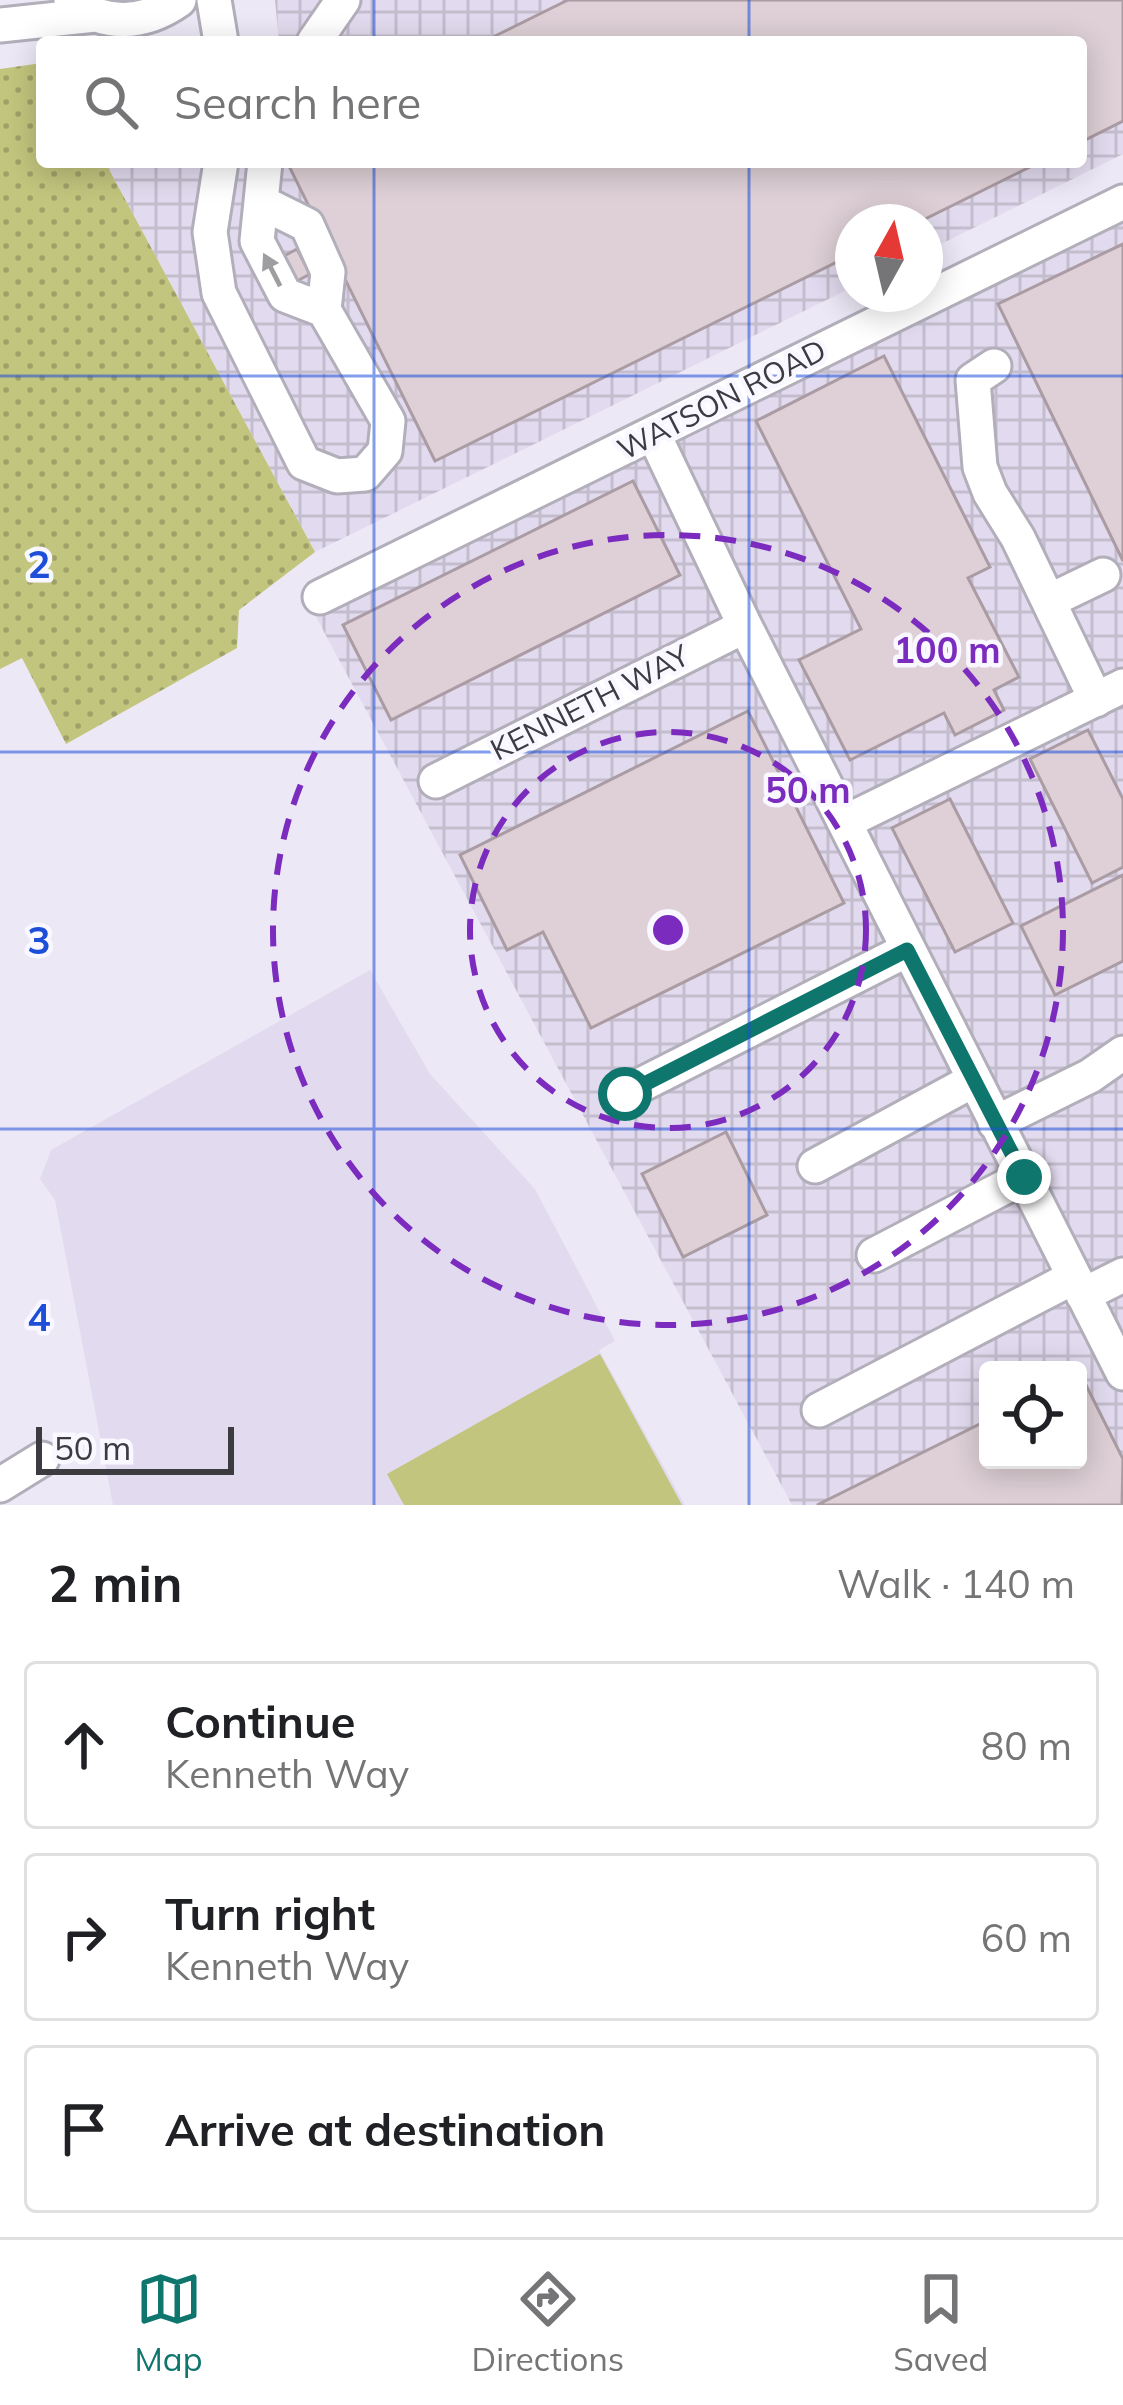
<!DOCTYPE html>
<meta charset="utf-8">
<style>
body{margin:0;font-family:Mulish,sans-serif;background:#f2f2f2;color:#202124}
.controls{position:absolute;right:36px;bottom:36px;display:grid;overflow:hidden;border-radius:12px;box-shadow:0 6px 30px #0003}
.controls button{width:108px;height:108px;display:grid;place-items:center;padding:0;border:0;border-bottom:3px solid #e0e0e0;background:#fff;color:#202124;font:60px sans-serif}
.compass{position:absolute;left:835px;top:204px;width:108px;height:108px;border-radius:50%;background:#fff;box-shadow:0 6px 30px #0003;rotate:8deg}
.scale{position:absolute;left:36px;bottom:30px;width:198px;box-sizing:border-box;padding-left:12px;border:6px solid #3c3b40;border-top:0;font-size:33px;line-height:42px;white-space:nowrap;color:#3c3b40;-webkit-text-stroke:9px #f9f7ff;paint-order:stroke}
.stop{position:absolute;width:36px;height:36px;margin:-27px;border:9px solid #0f766e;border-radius:50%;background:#fff}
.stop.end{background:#0f766e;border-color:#fff;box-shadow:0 3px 12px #0008}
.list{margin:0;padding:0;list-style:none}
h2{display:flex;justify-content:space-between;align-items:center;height:156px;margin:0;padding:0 48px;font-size:51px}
h2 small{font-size:39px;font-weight:400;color:#757577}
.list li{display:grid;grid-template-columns:78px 1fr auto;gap:36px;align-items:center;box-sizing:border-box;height:168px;margin:0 24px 24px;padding:0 24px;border:3px solid #e0e0e0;border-radius:12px}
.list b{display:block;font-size:45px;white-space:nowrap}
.list p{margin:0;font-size:39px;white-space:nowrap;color:#757577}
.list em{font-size:39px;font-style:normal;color:#757577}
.icon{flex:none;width:66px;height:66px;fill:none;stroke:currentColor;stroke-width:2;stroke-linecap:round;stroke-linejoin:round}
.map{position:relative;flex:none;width:1123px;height:1505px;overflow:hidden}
.search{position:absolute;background:#fff;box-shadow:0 6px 30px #0003;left:36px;right:36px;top:36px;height:132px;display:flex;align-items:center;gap:30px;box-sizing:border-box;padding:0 42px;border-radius:12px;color:#757577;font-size:45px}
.sheet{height:732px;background:#fff}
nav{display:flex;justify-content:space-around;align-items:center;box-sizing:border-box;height:168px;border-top:3px solid #e0e0e0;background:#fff;font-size:33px;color:#757577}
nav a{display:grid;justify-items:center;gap:6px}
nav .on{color:#0f766e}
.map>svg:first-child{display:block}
.industrial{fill:url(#industrial-grid);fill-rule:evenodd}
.built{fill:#e2dbef}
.grass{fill:#c2c57d}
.park{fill:url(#park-dots)}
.building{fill:#ded0d6;stroke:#aa9ca2;stroke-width:3}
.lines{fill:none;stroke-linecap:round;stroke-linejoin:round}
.minor-casing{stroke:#b2aeba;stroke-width:39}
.minor{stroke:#fff;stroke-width:33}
.oneway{fill:#9e9da0}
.route{stroke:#0f766e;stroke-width:15}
.grid{fill:none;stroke:#1d4ed8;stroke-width:3;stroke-opacity:0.55}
.ring{fill:none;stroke:#7b2cbf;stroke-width:6;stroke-dasharray:21 15}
.labels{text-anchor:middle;stroke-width:9;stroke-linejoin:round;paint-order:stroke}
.street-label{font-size:30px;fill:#3c3b40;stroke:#f9f7ff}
.grid-label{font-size:39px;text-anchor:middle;font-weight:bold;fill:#1d4ed8;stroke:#f9f7ff;stroke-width:9;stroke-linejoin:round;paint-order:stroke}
.centre{fill:#7b2cbf;stroke:#f9f7ff;stroke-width:6}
.ring-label{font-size:36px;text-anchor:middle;font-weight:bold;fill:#7b2cbf;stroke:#f9f7ff;stroke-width:9;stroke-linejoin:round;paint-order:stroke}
</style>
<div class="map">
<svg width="1123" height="1505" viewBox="0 0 1123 1505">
<defs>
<pattern id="industrial-grid" width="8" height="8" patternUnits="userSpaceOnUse" patternTransform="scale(3)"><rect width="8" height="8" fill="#e2dbef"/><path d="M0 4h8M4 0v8" fill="none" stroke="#c3bdce"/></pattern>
<pattern id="park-dots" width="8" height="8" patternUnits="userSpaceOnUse" patternTransform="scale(3)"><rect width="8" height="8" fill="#c2c57d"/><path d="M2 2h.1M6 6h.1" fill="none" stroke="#9fa168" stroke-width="1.8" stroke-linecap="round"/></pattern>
</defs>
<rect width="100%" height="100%" fill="#ede8f6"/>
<path class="industrial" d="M275,0H1123V154L925,252V222H853V287L315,552L105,162H1081V42H279Z
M1123,218V1505H792L315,615ZM988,1370H1078V1460H988Z"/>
<path class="built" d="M370,970L430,1074L535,1189L615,1341L599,1350L685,1505H113L55,1200L40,1179L51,1150Z"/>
<path class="grass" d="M600,1354L682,1505H404L387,1474Z"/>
<path class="park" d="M42,63V162H105L315,552L239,610L237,648L66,744L22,658L0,669V69Z"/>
<path class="building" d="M568,0H1123V121L1081,142V42H483Z
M287,162H1040L919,222H853V254L435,461Z
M1123,244V561L998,304Z
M297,249L310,274L297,281L284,256Z
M884,356L990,567L968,578L1019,677L994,690L1004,710L955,735L944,713L850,760L799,660L861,629L756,421Z
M633,481L680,575L391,720L343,625Z
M748,711L844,903L591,1028L543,932L507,950L460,855Z
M1088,730L1123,799V867L1092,883L1030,759Z
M950,799L1013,923L955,952L892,828Z
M1123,875V961L1055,995L1021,926Z
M726,1132L767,1215L683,1257L642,1174Z
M1081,1375L1123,1459L1122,1505H817L988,1420V1460H1078Z"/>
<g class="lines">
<g class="minor-casing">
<path id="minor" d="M71,0C105,28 145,24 179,0
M214,0L221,42
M0,25L95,15
M314,42L343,0
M221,162L210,232L219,293L304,463L337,476L365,474L385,451L388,421L324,310L328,272L307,225L263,203
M265,162L257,241L285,295L324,310
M994,366L973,380L980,467L990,493L1018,538L1096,700
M654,435L745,626L1123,1373
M320,597L1123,202
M1049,601L1103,575
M436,781L745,626
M845,822L1123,686
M625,1093L907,950
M995,1123L1090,1076L1123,1053
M815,1166L974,1080
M874,1255L1024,1177
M1083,1295L1123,1275
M819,1410L1074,1277
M0,1485L42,1459"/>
</g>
<use href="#minor" class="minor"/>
</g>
<defs><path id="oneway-solid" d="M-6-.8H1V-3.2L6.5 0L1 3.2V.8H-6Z" transform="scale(3)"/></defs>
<use class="oneway" href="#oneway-solid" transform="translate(272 270) rotate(-117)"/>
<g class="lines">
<path class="route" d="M625,1094L907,950L1024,1177"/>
</g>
<path class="grid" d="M374,0V42M749,0V42M374,162V1505M749,162V1505M0,376H1123M0,752H1123M0,1129H1123"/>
<g class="ring">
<circle cx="668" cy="930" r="198"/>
<circle cx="668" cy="930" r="395"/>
</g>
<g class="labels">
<g class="street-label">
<text transform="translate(722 400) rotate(-27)" y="10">WATSON ROAD</text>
<text transform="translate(590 703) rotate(-27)" y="10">KENNETH WAY</text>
</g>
</g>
<g class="grid-label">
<text x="39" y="578">2</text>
<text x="39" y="954">3</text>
<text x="39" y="1331">4</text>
</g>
<circle cx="668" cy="930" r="18" class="centre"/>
<g class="ring-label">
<text x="947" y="663">100 m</text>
<text x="808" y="803">50 m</text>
</g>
</svg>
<div class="controls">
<button><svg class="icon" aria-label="locate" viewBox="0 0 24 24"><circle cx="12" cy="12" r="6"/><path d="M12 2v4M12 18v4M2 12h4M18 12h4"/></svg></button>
</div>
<svg class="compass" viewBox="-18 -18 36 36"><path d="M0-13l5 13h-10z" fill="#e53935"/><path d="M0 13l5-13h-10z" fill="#757577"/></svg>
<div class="scale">50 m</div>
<div class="stop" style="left:625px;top:1094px"></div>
<div class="stop end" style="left:1024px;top:1177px"></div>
<div class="search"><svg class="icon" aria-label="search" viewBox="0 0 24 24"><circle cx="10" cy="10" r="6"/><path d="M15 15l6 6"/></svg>Search here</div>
</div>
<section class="sheet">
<h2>2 min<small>Walk · 140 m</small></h2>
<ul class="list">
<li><svg class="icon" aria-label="ahead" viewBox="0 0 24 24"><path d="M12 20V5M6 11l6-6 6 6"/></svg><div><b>Continue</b><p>Kenneth Way</p></div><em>80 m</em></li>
<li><svg class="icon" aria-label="right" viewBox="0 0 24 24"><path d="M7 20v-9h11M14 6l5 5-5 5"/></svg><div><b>Turn right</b><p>Kenneth Way</p></div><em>60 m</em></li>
<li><svg class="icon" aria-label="arrive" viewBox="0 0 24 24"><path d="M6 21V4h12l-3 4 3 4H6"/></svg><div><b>Arrive at destination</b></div></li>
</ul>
</section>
<nav>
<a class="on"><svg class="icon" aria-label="map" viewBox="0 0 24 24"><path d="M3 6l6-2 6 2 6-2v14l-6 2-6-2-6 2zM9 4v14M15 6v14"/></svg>Map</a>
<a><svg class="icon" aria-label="directions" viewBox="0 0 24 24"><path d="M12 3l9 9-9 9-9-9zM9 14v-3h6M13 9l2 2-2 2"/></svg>Directions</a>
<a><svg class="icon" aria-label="saved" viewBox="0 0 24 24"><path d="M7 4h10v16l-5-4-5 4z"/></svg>Saved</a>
</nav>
